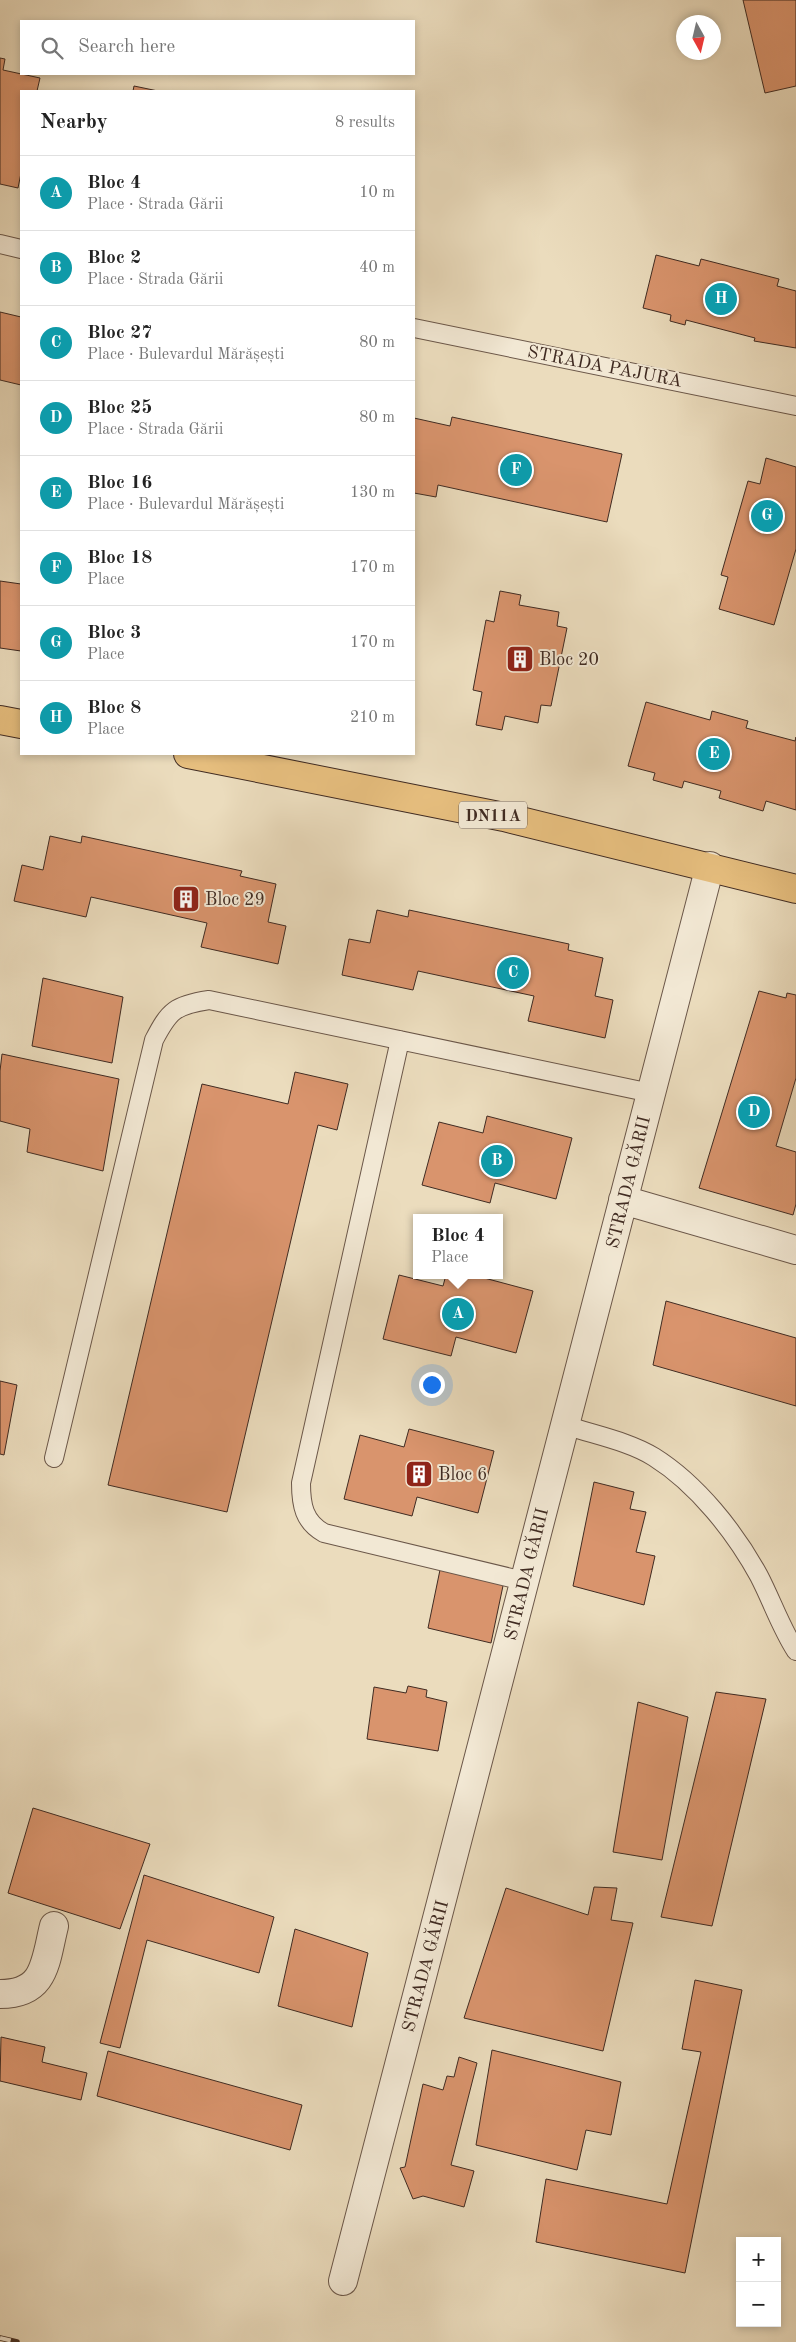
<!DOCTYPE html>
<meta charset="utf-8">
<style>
body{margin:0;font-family:"Old Standard TT",serif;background:#f6f6f6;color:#222}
.controls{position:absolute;right:15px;bottom:15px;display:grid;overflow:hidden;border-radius:0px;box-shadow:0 2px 8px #0003}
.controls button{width:45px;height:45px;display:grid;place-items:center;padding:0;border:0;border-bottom:1px solid #e0e0e0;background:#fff;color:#222;font:25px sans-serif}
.compass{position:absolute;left:676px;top:15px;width:45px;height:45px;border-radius:50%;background:#fff;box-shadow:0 2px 8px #0003;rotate:172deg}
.you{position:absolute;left:431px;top:1384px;width:18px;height:18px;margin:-12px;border:4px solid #fff;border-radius:50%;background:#1a73e8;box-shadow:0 0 0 8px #1a73e833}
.badge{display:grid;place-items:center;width:32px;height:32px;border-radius:50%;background:#1a73e8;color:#fff;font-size:16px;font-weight:700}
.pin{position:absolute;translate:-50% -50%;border:2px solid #fff;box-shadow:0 1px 5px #0006}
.popup{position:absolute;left:413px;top:1214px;width:90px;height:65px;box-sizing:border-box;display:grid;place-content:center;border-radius:0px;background:#fff;filter:drop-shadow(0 1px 4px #0005);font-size:16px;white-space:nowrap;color:#767676}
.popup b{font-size:19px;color:#222}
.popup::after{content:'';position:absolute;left:50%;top:100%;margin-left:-10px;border:10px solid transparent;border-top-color:#fff}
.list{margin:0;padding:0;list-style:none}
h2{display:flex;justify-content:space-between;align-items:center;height:65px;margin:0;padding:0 20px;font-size:21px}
h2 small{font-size:16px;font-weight:400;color:#767676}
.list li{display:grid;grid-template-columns:32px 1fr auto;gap:15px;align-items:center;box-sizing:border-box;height:75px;padding:0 20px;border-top:1px solid #e0e0e0}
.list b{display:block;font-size:19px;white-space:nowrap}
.list p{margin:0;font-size:16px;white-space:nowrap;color:#767676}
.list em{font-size:16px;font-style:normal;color:#767676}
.icon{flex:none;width:28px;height:28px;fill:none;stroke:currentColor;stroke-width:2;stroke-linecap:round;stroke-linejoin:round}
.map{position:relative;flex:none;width:796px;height:2342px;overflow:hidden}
.search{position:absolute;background:#fff;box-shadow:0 2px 8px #0003;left:20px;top:20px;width:395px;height:55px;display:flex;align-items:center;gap:12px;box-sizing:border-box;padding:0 18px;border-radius:0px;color:#767676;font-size:19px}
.panel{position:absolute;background:#fff;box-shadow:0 2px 8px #0003;left:20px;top:90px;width:395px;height:665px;border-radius:0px}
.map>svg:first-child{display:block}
.building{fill:#d9946d;stroke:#402b22}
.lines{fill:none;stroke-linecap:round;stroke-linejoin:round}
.service-casing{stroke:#6b5749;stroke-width:20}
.minor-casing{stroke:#6b5749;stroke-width:30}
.primary-casing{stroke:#402b22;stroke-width:30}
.service{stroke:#f2e8d4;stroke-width:18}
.minor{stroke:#f2e8d4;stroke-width:28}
.primary{stroke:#e6be7e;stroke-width:28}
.rail-casing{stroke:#402b22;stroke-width:5.5}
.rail{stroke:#f2e8d4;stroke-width:4;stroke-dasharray:11;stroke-linecap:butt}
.labels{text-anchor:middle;stroke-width:4;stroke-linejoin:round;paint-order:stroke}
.shield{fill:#f2e8d4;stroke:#756457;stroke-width:1}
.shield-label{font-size:16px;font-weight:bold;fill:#402b22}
.street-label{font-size:18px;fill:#402b22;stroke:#f2e8d4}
.poi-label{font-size:18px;fill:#402b22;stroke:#f2e8d4;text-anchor:start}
</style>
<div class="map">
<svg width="796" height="2342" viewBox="0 0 796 2342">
<rect width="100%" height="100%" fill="#ebdcbd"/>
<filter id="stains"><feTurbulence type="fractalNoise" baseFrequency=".004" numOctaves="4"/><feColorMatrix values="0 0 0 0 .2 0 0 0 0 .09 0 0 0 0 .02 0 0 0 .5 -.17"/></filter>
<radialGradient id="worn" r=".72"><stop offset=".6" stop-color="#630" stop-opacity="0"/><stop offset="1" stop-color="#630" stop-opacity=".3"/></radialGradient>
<path class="building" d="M743,0H796V86L765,93Z
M0,58L5,59L3,70L40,78L37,91H21V173L18,188L0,184Z
M134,86L158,91H133Z
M656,255L699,266L701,259L779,279L777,286L796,291V348L754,341L755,338L686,320L685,325L670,321L671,315L643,308Z
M0,312L21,317V385L0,380Z
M452,417L622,454L607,522L438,485L436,497L414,493V418L450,426Z
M766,458L796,467V549L774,625L719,609L728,577L721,575L748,481L760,484Z
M0,581L21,584V651L0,648Z
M500,591L521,595L519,605L559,612L557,626L567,628L551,706L541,705L538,723L505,716L502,730L476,725L482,692L473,690L486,620L494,622Z
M646,702L710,720L712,711L748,721L746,728L795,741L796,737V810L766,801L763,811L719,798L721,791L684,781L682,788L653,780L655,773L628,766Z
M50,836L81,843L82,836L242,871L240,876L276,884L268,922L286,926L278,964L201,947L207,923L91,897L86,917L14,901L22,865L43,870Z
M377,910L408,917L409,910L569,944L568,950L603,958L595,996L613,1000L605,1038L528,1021L534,996L418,971L413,990L342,975L349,939L370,943Z
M43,978L123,997L112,1063L32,1046Z
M759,991L786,998L787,993L796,995V1078L776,1146L796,1152V1204L793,1215L699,1188Z
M2,1054L119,1079L103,1171L27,1152L30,1129L0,1121V1071Z
M295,1072L348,1084L337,1130L318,1125L227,1512L108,1485L202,1084L288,1104Z
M487,1116L572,1138L556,1199L495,1183L490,1203L422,1185L439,1122L483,1133Z
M399,1275L443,1286L446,1275H473L533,1291L516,1353L456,1337L451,1356L383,1339Z
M666,1301L796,1338V1406L653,1365Z
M0,1381L17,1385L4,1455L0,1454Z
M409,1429L494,1451L478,1513L417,1497L412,1516L344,1499L360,1435L404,1447Z
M594,1482L634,1492L630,1509L646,1512L636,1552L655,1556L644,1605L573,1586Z
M441,1565L504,1581L491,1643L428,1628Z
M408,1686L427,1690L426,1697L447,1702L438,1751L367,1739L374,1687L406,1693Z
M716,1692L766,1699L712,1926L661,1917Z
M638,1702L688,1717L662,1860L613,1852Z
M33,1808L150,1844L120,1929L8,1893Z
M144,1875L274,1917L259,1973L147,1940L120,2048L100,2043Z
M594,1887L617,1888L611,1920L633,1923L603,2051L464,2018L506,1888L588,1915Z
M295,1929L368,1953L352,2027L278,2006Z
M695,1980L742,1990L685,2273L536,2242L546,2179L667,2204L701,2052L682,2049Z
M1,2037L45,2047L42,2062L87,2073L81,2100L0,2081Z
M492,2050L621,2082L611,2135L586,2130L577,2170L476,2145Z
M108,2051L302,2105L290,2150L97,2096Z
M459,2057L477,2063L451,2165L474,2171L464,2207L423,2196L413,2199L400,2168L405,2167L423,2084L443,2090L447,2076L454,2077Z"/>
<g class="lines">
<g class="service-casing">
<path id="service" d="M0,244L21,249
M414,328L796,406
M400,1040L301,1483C301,1505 304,1522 324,1533L524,1581
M565,1425C594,1435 628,1441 654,1457C697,1484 735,1532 759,1576C772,1601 781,1628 796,1651
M54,1458L154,1040C169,1011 175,1005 209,1000L651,1093"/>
</g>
<g class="minor-casing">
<path id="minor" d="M623,1200L796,1250
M0,1994C46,1994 45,1962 54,1926
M343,2281L710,866"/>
</g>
<g class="primary-casing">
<path id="primary" d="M0,720L21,724
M188,754L504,817L796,889"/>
</g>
<use href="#service" class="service"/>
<use href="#minor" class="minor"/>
<use href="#primary" class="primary"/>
<g class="rail-casing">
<path id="rail" d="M0,2338L17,2342"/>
</g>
<use href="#rail" class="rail"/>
</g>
<defs>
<g id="building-square" transform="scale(1.4375)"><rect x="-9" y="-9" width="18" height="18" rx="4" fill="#8f2418" stroke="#f2e8d4"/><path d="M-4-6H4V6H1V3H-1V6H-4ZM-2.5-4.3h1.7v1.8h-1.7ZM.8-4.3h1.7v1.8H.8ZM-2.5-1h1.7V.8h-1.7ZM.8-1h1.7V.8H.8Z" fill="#fff"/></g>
</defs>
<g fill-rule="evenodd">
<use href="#building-square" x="520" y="659"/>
<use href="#building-square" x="186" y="899"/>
<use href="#building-square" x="419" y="1474"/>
</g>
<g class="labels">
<rect class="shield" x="459" y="801.5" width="68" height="27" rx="4"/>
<g class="shield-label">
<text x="493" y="821">DN11A</text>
</g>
<g class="street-label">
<text transform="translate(605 366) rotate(11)" y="6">STRADA PAJURA</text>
<text transform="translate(628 1182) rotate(-76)" y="6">STRADA GĂRII</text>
<text transform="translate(526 1574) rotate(-76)" y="6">STRADA GĂRII</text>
<text transform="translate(425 1966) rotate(-75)" y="6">STRADA GĂRII</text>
</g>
<g class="poi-label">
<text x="539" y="665">Bloc 20</text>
<text x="205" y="905">Bloc 29</text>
<text x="438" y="1480">Bloc 6</text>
</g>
</g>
<rect width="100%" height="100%" filter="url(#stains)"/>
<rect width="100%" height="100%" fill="url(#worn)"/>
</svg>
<div class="controls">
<button>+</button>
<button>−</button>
</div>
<svg class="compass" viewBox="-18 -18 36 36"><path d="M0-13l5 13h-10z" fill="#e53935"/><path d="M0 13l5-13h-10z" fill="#767676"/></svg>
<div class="you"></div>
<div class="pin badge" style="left:458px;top:1314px;background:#0f9aa8">A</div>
<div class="popup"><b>Bloc 4</b>Place</div>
<div class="pin badge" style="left:497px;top:1161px;background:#0f9aa8">B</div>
<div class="pin badge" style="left:513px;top:973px;background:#0f9aa8">C</div>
<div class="pin badge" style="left:754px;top:1112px;background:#0f9aa8">D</div>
<div class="pin badge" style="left:714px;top:754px;background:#0f9aa8">E</div>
<div class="pin badge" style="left:516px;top:470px;background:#0f9aa8">F</div>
<div class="pin badge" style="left:767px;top:516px;background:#0f9aa8">G</div>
<div class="pin badge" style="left:721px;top:299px;background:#0f9aa8">H</div>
<div class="search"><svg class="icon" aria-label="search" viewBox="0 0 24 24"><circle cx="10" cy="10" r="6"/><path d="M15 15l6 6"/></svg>Search here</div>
<section class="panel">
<h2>Nearby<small>8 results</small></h2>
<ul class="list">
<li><span class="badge" style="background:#0f9aa8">A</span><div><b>Bloc 4</b><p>Place · Strada Gării</p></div><em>10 m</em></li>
<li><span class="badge" style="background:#0f9aa8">B</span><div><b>Bloc 2</b><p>Place · Strada Gării</p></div><em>40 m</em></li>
<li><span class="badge" style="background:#0f9aa8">C</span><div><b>Bloc 27</b><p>Place · Bulevardul Mărășești</p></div><em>80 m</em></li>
<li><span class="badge" style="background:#0f9aa8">D</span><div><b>Bloc 25</b><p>Place · Strada Gării</p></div><em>80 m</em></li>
<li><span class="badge" style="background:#0f9aa8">E</span><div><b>Bloc 16</b><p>Place · Bulevardul Mărășești</p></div><em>130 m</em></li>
<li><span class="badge" style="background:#0f9aa8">F</span><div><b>Bloc 18</b><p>Place</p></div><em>170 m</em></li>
<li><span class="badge" style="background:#0f9aa8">G</span><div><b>Bloc 3</b><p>Place</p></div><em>170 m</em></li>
<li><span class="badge" style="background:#0f9aa8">H</span><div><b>Bloc 8</b><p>Place</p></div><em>210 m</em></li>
</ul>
</section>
</div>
